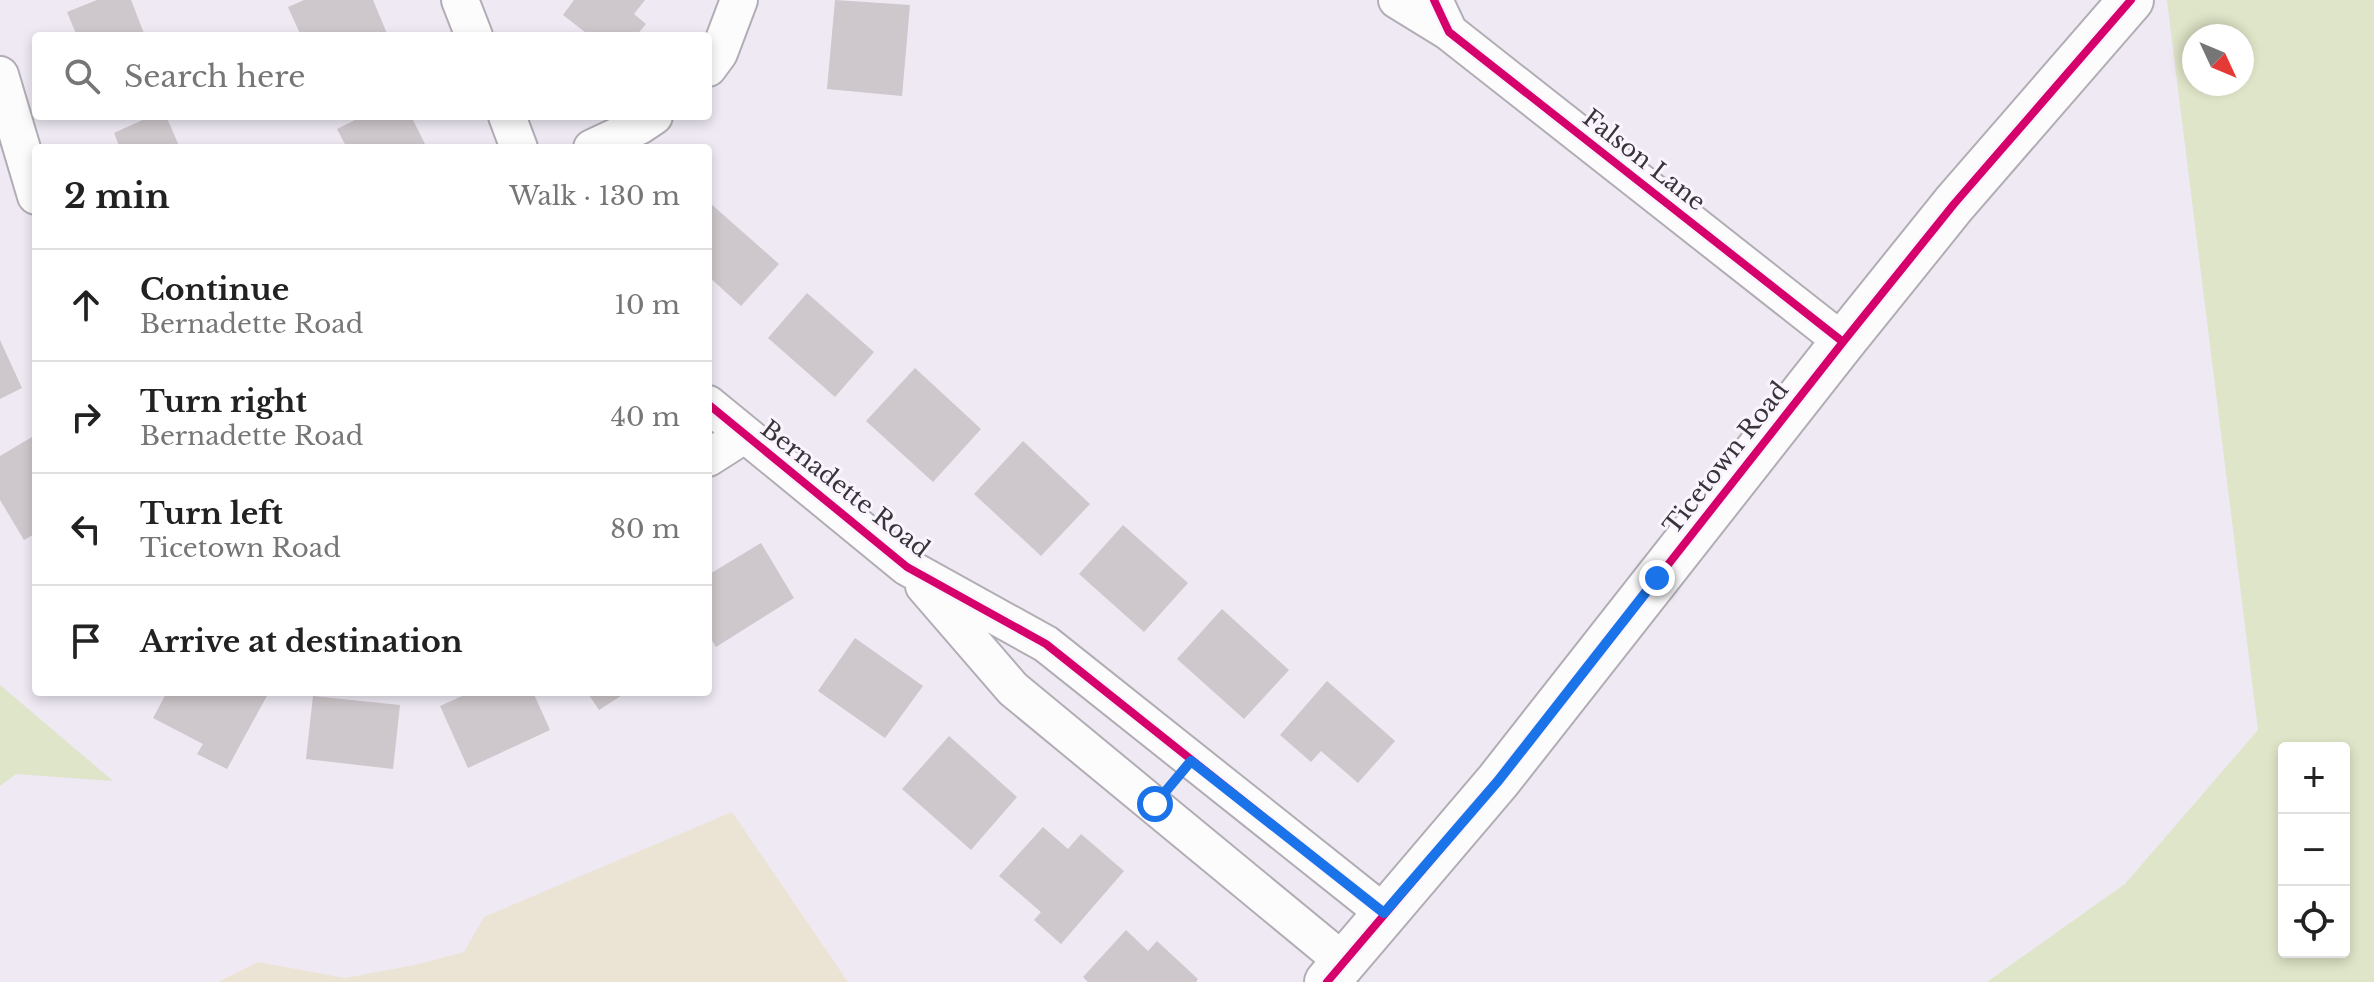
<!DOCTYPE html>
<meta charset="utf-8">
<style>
body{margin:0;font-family:"Libre Baskerville",serif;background:#f6f6f6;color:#222}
.controls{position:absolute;right:24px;bottom:24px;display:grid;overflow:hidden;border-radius:8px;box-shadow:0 4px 12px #0003}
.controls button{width:72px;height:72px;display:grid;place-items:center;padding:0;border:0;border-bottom:2px solid #e0e0e0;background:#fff;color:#222;font:40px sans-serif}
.compass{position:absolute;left:2182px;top:24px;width:72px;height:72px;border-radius:50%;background:#fff;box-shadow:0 4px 12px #0003;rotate:134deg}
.stop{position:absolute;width:24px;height:24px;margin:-18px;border:6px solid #1a73e8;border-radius:50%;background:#fff}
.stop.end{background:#1a73e8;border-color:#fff;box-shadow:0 2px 8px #0008}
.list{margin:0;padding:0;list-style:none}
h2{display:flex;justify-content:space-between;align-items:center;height:104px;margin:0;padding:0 32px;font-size:34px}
h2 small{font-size:26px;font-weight:400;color:#767676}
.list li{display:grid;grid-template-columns:52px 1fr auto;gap:24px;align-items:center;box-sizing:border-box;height:112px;padding:0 32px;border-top:2px solid #e0e0e0}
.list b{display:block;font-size:30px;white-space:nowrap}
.list p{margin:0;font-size:26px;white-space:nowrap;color:#767676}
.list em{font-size:26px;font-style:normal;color:#767676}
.icon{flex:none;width:44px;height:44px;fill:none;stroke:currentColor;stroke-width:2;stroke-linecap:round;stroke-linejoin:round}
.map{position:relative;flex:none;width:2374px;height:982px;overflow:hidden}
.search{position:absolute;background:#fff;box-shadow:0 4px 12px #0003;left:32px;top:32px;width:680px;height:88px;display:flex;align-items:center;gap:20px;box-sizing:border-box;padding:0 28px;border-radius:8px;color:#767676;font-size:30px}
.panel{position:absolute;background:#fff;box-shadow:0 4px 12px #0003;left:32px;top:144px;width:680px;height:552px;border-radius:8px}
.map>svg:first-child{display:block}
.green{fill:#dfe5c8;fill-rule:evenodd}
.sand{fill:#ebe4d4}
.building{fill:#cec7cb}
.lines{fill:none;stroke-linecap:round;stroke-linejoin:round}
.street-casing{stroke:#b2adb5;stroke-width:40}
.secondary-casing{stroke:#b2adb5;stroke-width:48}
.street{stroke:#fcfcfd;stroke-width:36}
.secondary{stroke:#fcfcfd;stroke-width:44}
.cycleway-casing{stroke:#faf4ff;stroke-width:13}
.cycleway{stroke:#d6006c;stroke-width:8}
.route{stroke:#1a73e8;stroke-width:10}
.labels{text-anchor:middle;stroke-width:6;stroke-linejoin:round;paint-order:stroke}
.street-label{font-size:24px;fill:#38343a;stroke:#faf4ff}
</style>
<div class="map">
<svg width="2374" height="982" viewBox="0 0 2374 982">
<rect width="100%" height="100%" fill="#eee9f3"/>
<path class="green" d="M2167,0H2374V982H1987L2125,884L2258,730ZM2194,36H2242V84H2194ZM2284,748H2344V952H2284Z
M0,685L113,781L16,774L0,786Z"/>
<path class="sand" d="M732,812L848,982H218L258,962L345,978L415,965L464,952L484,917Z"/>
<path class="building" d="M97,0H131L145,36H77L67,12Z
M304,0H373L388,36H301L288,7Z
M574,0H645L634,14L646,24L636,36H590L563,15Z
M835,0L910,5L902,96L827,89Z
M151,116H166L180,148H120L114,133Z
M363,116H411L427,148H347L337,129Z
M711,204L779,264L741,306L708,276V208Z
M807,293L874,352L835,397L768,338Z
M0,340L22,388L0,399Z
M915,368L981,429L933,482L866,421Z
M32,437L36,444V533L24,540L0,500V456Z
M1023,441L1090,504L1041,556L974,494Z
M1123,525L1188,583L1144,632L1079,574Z
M761,543L794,598L716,647L708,634V575Z
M1222,609L1289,670L1244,719L1177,659Z
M855,638L923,686L885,738L818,691Z
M1327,681L1395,741L1358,783L1321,751L1311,762L1280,735Z
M167,692H269L227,769L197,754L203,744L153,718Z
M471,692H533L550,730L468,768L440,706Z
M587,692H627L599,710Z
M313,696L400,705L393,769L306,759Z
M949,736L1017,797L971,850L902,789Z
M1043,827L1068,849L1081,834L1124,871L1061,944L1034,920L1041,912L999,876Z
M1126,930L1148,951L1157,941L1198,979L1196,982H1088L1083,977Z"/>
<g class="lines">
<g class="street-casing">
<path id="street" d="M460,0L474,36
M1397,0L1449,32
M1434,0L1449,32L1843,342
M708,68L719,53L739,0
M0,75L36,196
M507,116L519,148
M592,148L639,126L654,116
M708,404L907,567L1046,644L1384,913
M708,458L744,435
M924,586L1013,689L1344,962"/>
</g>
<g class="secondary-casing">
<path id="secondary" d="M1327,982L1498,781L1843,342L1954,204L2131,0"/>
</g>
<use href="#street" class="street"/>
<use href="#secondary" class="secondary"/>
<g class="cycleway-casing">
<path id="cycleway" d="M1434,0L1449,32L1843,342
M708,404L907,567L1046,644L1384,913
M1327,982L1498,781L1843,342L1954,204L2131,0"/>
</g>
<use href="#cycleway" class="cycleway"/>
</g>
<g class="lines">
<path class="route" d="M1155,804L1191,761L1384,913L1498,781L1657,578"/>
</g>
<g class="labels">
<g class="street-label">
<text transform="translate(1644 160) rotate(38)" y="8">Falson Lane</text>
<text transform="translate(1726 458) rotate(-52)" y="8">Ticetown Road</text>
<text transform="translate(845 489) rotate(38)" y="8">Bernadette Road</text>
</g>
</g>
</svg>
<div class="controls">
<button>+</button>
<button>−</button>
<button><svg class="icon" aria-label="locate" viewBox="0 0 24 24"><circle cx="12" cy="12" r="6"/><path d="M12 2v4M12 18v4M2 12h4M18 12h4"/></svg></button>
</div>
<svg class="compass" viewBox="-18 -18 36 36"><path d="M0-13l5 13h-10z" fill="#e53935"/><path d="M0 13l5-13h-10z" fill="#767676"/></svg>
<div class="stop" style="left:1155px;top:804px"></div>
<div class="stop end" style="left:1657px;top:578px"></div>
<div class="search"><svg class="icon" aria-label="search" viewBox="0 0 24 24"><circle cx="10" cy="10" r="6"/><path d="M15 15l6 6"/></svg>Search here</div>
<section class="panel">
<h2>2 min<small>Walk · 130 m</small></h2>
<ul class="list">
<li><svg class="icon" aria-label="ahead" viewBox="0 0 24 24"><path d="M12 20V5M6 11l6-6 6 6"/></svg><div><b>Continue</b><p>Bernadette Road</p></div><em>10 m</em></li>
<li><svg class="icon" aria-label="right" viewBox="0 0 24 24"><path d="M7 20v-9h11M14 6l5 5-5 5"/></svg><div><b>Turn right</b><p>Bernadette Road</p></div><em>40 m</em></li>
<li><svg class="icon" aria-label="left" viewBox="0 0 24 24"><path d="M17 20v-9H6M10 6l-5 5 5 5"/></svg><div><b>Turn left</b><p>Ticetown Road</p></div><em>80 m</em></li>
<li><svg class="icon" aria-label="arrive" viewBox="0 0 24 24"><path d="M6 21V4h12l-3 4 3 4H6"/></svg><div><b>Arrive at destination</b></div></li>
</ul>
</section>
</div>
